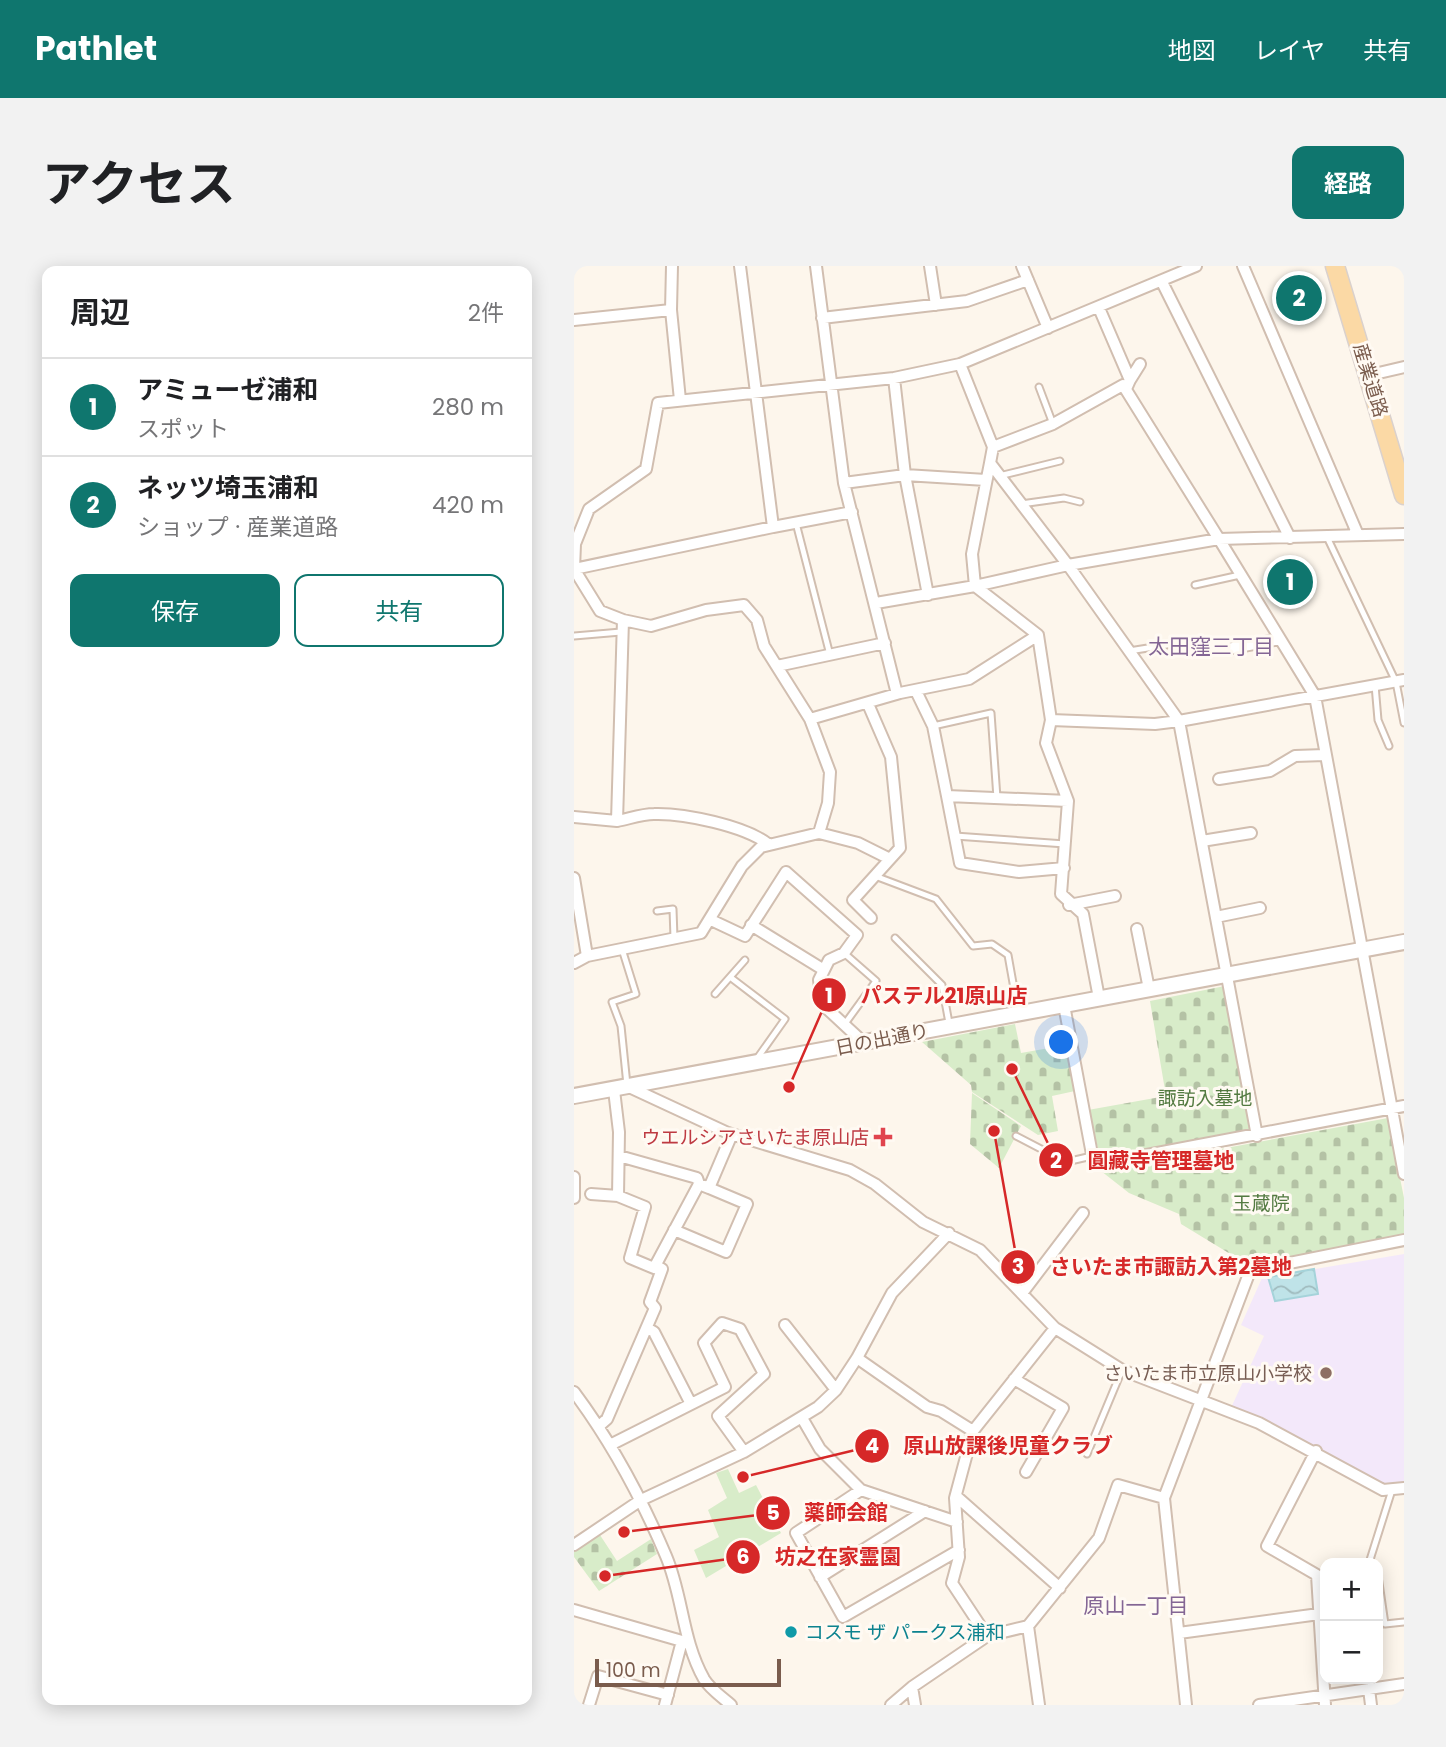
<!DOCTYPE html>
<html lang="ja">
<meta charset="utf-8">
<style>
body{margin:0;font-family:Poppins,"Noto Sans JP",sans-serif;background:#f2f2f2;color:#202124}
.controls{position:absolute;right:21px;bottom:21px;display:grid;overflow:hidden;border-radius:14px;box-shadow:0 4px 18px #0003}
.controls button{width:63px;height:63px;display:grid;place-items:center;padding:0;border:0;border-bottom:2px solid #e0e0e0;background:#fff;color:#202124;font:35px sans-serif}
.scale{position:absolute;left:21px;bottom:18px;width:186px;box-sizing:border-box;padding-left:7px;border:4px solid #7a5c4d;border-top:0;font-size:19px;line-height:24px;white-space:nowrap;color:#7a5c4d;-webkit-text-stroke:5px #fffaf3;paint-order:stroke}
.you{position:absolute;left:488px;top:777px;width:24px;height:24px;margin:-18px;border:5px solid #fff;border-radius:50%;background:#1a73e8;box-shadow:0 0 0 10px #1a73e833}
.badge{display:grid;place-items:center;width:46px;height:46px;border-radius:50%;background:#0f766e;color:#fff;font-size:23px;font-weight:700}
.pin{position:absolute;translate:-50% -50%;border:4px solid #fff;box-shadow:0 2px 7px #0006}
.list{margin:0;padding:0;list-style:none}
h2{display:flex;justify-content:space-between;align-items:center;height:91px;margin:0;padding:0 28px;font-size:30px}
h2 small{font-size:23px;font-weight:400;color:#757577}
.list li{display:grid;grid-template-columns:46px 1fr auto;gap:21px;align-items:center;box-sizing:border-box;height:98px;padding:0 28px;border-top:2px solid #e0e0e0}
.list b{display:block;font-size:26px;white-space:nowrap}
.list p{margin:0;font-size:23px;white-space:nowrap;color:#757577}
.list em{font-size:23px;font-style:normal;color:#757577}
.actions{display:flex;gap:14px;padding:21px 28px}
.actions a{flex:1;padding:16px 0;border:2px solid #0f766e;border-radius:14px;text-align:center;font-size:24px;color:#0f766e}
.actions .main{background:#0f766e;color:#fff}
.map{position:relative;flex:none;width:830px;height:1439px;overflow:hidden;border-radius:14px}
header{display:flex;align-items:center;gap:42px;box-sizing:border-box;height:98px;padding:0 35px;background:#0f766e;color:#fff}
header strong{font-size:33px}
nav{display:flex;gap:38px;margin-inline-start:auto;font-size:24px}
.intro{display:flex;align-items:center;justify-content:space-between;box-sizing:border-box;height:168px;padding:0 42px}
h1{margin:0;font-size:49px}
.button{padding:18px 32px;border-radius:14px;background:#0f766e;color:#fff;font-size:24px;font-weight:700}
main{display:flex;gap:42px;padding:0 42px}
aside{flex:1;background:#fff;border-radius:14px;box-shadow:0 4px 18px #0003}
.map>svg:first-child{display:block}
.education{fill:#f3e8fa}
.cemetery{fill:url(#cemetery-stones)}
.park{fill:#d8ecc9}
.water{fill:url(#water-waves);stroke:#a5d3da;stroke-width:2}
.lines{fill:none;stroke-linecap:round;stroke-linejoin:round}
.service-casing{stroke:#d1beb0;stroke-width:9}
.minor-casing{stroke:#d1beb0;stroke-width:14}
.tertiary-casing{stroke:#d1beb0;stroke-width:18}
.primary-casing{stroke:#dad1cd;stroke-width:21}
.service{stroke:#fff;stroke-width:5}
.minor{stroke:#fff;stroke-width:10}
.tertiary{stroke:#fff;stroke-width:14}
.primary{stroke:#fbd9a5;stroke-width:18}
.health-dot{fill:#e0444e;stroke:#fffaf3;stroke-width:2.5}
.education-dot{fill:#8d6e63;stroke:#fffaf3;stroke-width:2.5}
.culture-dot{fill:#0f9aa8;stroke:#fffaf3;stroke-width:2.5}
.labels{text-anchor:middle;stroke-width:6;stroke-linejoin:round;paint-order:stroke}
.street-label{font-size:19px;fill:#7a5c4d;stroke:#fffaf3}
.park-label{font-size:19px;fill:#537a41;stroke:#fffaf3}
.health-label{font-size:19px;fill:#be3a42;stroke:#fffaf3;text-anchor:end}
.education-label{font-size:19px;fill:#785e54;stroke:#fffaf3;text-anchor:end}
.culture-label{font-size:19px;fill:#0d838f;stroke:#fffaf3;text-anchor:start}
.neighbourhood-label{font-size:21px;fill:#846695;stroke:#fffaf3}
.leader{fill:none;stroke:#d62828;stroke-width:2.5}
.callout-dot{fill:#d62828;stroke:#fffaf3;stroke-width:2.5}
.mark-label{font-size:21px;text-anchor:middle;font-weight:bold;fill:#fff}
.callout-label{font-size:21px;text-anchor:middle;font-weight:bold;fill:#d62828;stroke:#fffaf3;stroke-width:6;stroke-linejoin:round;paint-order:stroke}
</style>
<header>
<strong>Pathlet</strong>
<nav><a>地図</a><a>レイヤ</a><a>共有</a></nav>
</header>
<div class="intro"><h1>アクセス</h1><a class="button">経路</a></div>
<main>
<aside>
<h2>周辺<small>2件</small></h2>
<ul class="list">
<li><span class="badge">1</span><div><b>アミューゼ浦和</b><p>スポット</p></div><em>280 m</em></li>
<li><span class="badge">2</span><div><b>ネッツ埼玉浦和</b><p>ショップ · 産業道路</p></div><em>420 m</em></li>
</ul>
<div class="actions"><a class="main">保存</a><a>共有</a></div>
</aside>
<div class="map">
<svg width="830" height="1439" viewBox="0 0 830 1439">
<defs>
<pattern id="cemetery-stones" width="16" height="16" patternUnits="userSpaceOnUse" patternTransform="scale(1.75)"><rect width="16" height="16" fill="#d8ecc9"/><path d="M2 7V4a2 2 0 0 1 4 0v3zM10 15v-3a2 2 0 0 1 4 0v3z" fill="#b4c2a5"/></pattern>
<pattern id="water-waves" width="16" height="10" patternUnits="userSpaceOnUse" patternTransform="scale(1.75)"><rect width="16" height="10" fill="#bfe3e8"/><path d="M0 5q4-4 8 0t8 0" fill="none" stroke="#a0bbbe"/></pattern>
</defs>
<rect width="100%" height="100%" fill="#fdf6ec"/>
<path class="education" d="M830,988V1216L797,1220L656,1144L690,1070L667,1059L688,1012Z"/>
<path class="cemetery" d="M651,720L677,867L527,894L514,844L592,830L576,735Z
M441,758L447,787L492,779L501,825L478,830L484,865L464,869L398,826L397,819L348,776Z
M398,827L447,860L425,902L396,878Z
M814,852L830,932V969L676,1000L607,958L605,948L555,927L527,905Z
M26,1269L43,1295L77,1273L83,1288L25,1325L0,1291V1286Z"/>
<path class="park" d="M154,1203L165,1227L182,1219L207,1267L132,1312L120,1284L145,1271L134,1244L153,1232L142,1207Z"/>
<path class="water" d="M740,1003L744,1028L701,1035L694,1011Z"/>
<g class="lines">
<g class="service-casing">
<path id="service" d="M465,121L479,158
M425,210L486,195
M447,238L490,232L506,236
M222,257L256,389
M753,271L822,416L830,457
M621,319L666,309
M0,370L47,366
M555,385L605,377
M801,419L804,454L815,480
M359,460L417,447L423,532
M381,570L491,578
M301,610L362,633L399,680L418,678L434,689L444,745
M83,645L99,643L100,672
M321,672L368,719L375,757
M48,683L62,728L38,736L47,760L53,819
M270,687L302,715L270,759
M156,711L211,753L182,794
M141,728L171,694
M442,870L492,896L518,890
M513,1188L548,1104
M795,1297L818,1224
M804,1310L811,1358L830,1356"/>
</g>
<g class="minor-casing">
<path id="minor" d="M166,0L199,261L278,246
M242,0L270,217L323,428
M356,0L362,39
M448,0L474,62
M669,0L784,269
M588,16L716,272
M525,42L556,114L552,123
M97,44L106,134
M248,52L393,35L454,14
M0,54L97,44L98,0
M386,98L622,0
M796,109L830,101
M320,112L331,209L354,329
M556,114L566,98
M419,181L479,158L549,119L645,273L830,268
M416,197L398,288L401,320L464,369
M270,217L331,209L412,214
M0,303L199,261
M302,337L401,320L494,299L645,273L741,430L830,908
M654,383L706,373
M203,400L311,377
M342,425L359,460L373,530L494,535L487,628L509,648L525,732
M294,438L317,491L326,582L279,634L297,652
M236,453L326,427L395,413L464,369L477,454L581,458L605,455L830,414
M477,454L472,477L494,535
M645,513L696,505L721,490L751,489
M373,530L386,597L445,606L490,602
M0,551L43,555L49,354
M43,555C54,553 68,548 80,548C110,547 171,560 194,578
M245,567L284,577L316,593
M628,575L677,567
M0,612L13,690L0,697
M495,639L541,630
M642,651L686,642
M137,654L171,670L212,606L283,669L270,687L255,694L245,714L248,738L290,777
M177,659L250,704
M563,663L575,723
M13,690L127,667L168,600L187,581L245,567L254,537L256,506L236,453L190,380L183,354L170,339L132,344L77,360L49,354L26,345L0,303L1,278L15,243L72,203L84,137L320,112L386,98L419,181L416,197L494,299L605,455L683,870
M490,739L520,899L830,840
M55,821L154,867L276,904L301,918L349,956L406,984L481,1062L548,1104L685,1157L809,1224L830,1222
M40,824L45,866L44,930
M45,890L123,912L125,918
M0,911V932
M17,928L44,930L71,941L56,992L80,1002L125,918L135,922L158,868
M100,964L152,986L173,938L135,922
M449,1026L509,947
M211,1059L262,1124
M73,1062L80,1066L117,1138
M283,1092L353,1141L367,1145L399,1165
M440,1113L489,1142L452,1206
M0,1126C38,1177 67,1231 92,1290C109,1330 108,1374 130,1413C136,1423 148,1431 157,1439
M228,1152L246,1183L287,1224L383,1256
M25,1160L33,1153L81,1042L76,1036L88,1003L82,1000
M38,1178L151,1121L130,1077L148,1057L166,1063L190,1108L144,1150L170,1186
M742,1185L693,1280L743,1309L751,1439
M287,1224L222,1267L269,1351L385,1284
M382,1230L486,1322
M0,1279L67,1234L170,1186L244,1141L262,1124L283,1092L318,1027L375,967
M246,1311L351,1245
M0,1344L108,1375
M605,1367L745,1348
M413,1370L378,1317L385,1291L381,1232L399,1165L481,1062
M338,1421L341,1439
M795,1423L797,1439
M15,1439L24,1410L94,1429
M91,1439L108,1375L112,1374
M317,1439L338,1421L413,1370L454,1360
M465,1439L454,1360L525,1272L544,1219L590,1232
M612,1439L590,1232L676,1005L830,974
M685,1439L830,1418"/>
</g>
<g class="tertiary-casing">
<path id="tertiary" d="M0,830L830,676"/>
</g>
<g class="primary-casing">
<path id="primary" d="M761,0L830,229"/>
</g>
<use href="#service" class="service"/>
<use href="#minor" class="minor"/>
<use href="#tertiary" class="tertiary"/>
<use href="#primary" class="primary"/>
</g>
<path class="health-dot" d="M305.5 860.5h7v7h7v7h-7v7h-7v-7h-7v-7h7z"/>
<circle class="education-dot" cx="752" cy="1107" r="7"/>
<circle class="culture-dot" cx="217" cy="1366" r="7"/>
<g class="labels">
<g class="street-label">
<text transform="translate(797 114) rotate(73)" y="7">産業道路</text>
<text transform="translate(308 773) rotate(-11)" y="7">日の出通り</text>
</g>
<g class="park-label">
<text x="631" y="839">諏訪入墓地</text>
<text x="687" y="944">玉蔵院</text>
</g>
<g class="health-label">
<text x="295" y="878">ウエルシアさいたま原山店</text>
</g>
<g class="education-label">
<text x="738" y="1114">さいたま市立原山小学校</text>
</g>
<g class="culture-label">
<text x="231" y="1373">コスモ ザ パークス浦和</text>
</g>
<g class="neighbourhood-label">
<text x="637" y="388">太田窪三丁目</text>
<text x="562" y="1347">原山一丁目</text>
</g>
</g>
<path class="leader" d="M215 821L255 729M438 803L482 894M420 865L444 1001M169 1211L298 1180M50 1266L199 1247M31 1310L169 1291"/>
<g class="callout-dot">
<circle cx="215" cy="821" r="7"/>
<circle cx="438" cy="803" r="7"/>
<circle cx="420" cy="865" r="7"/>
<circle cx="169" cy="1211" r="7"/>
<circle cx="50" cy="1266" r="7"/>
<circle cx="31" cy="1310" r="7"/>
<circle cx="255" cy="729" r="18"/>
<circle cx="482" cy="894" r="18"/>
<circle cx="444" cy="1001" r="18"/>
<circle cx="298" cy="1180" r="18"/>
<circle cx="199" cy="1247" r="18"/>
<circle cx="169" cy="1291" r="18"/>
</g>
<g class="mark-label">
<text x="255" y="737">1</text>
<text x="482" y="902">2</text>
<text x="444" y="1008">3</text>
<text x="298" y="1187">4</text>
<text x="199" y="1254">5</text>
<text x="169" y="1298">6</text>
</g>
<g class="callout-label">
<text x="370" y="737">パステル21原山店</text>
<text x="587" y="902">圓藏寺管理墓地</text>
<text x="597" y="1008">さいたま市諏訪入第2墓地</text>
<text x="434" y="1187">原山放課後児童クラブ</text>
<text x="272" y="1254">薬師会館</text>
<text x="264" y="1298">坊之在家霊園</text>
</g>
</svg>
<div class="controls">
<button>+</button>
<button>−</button>
</div>
<div class="scale">100 m</div>
<div class="you"></div>
<div class="pin badge" style="left:716px;top:316px">1</div>
<div class="pin badge" style="left:725px;top:32px">2</div>
</div>
</main>
